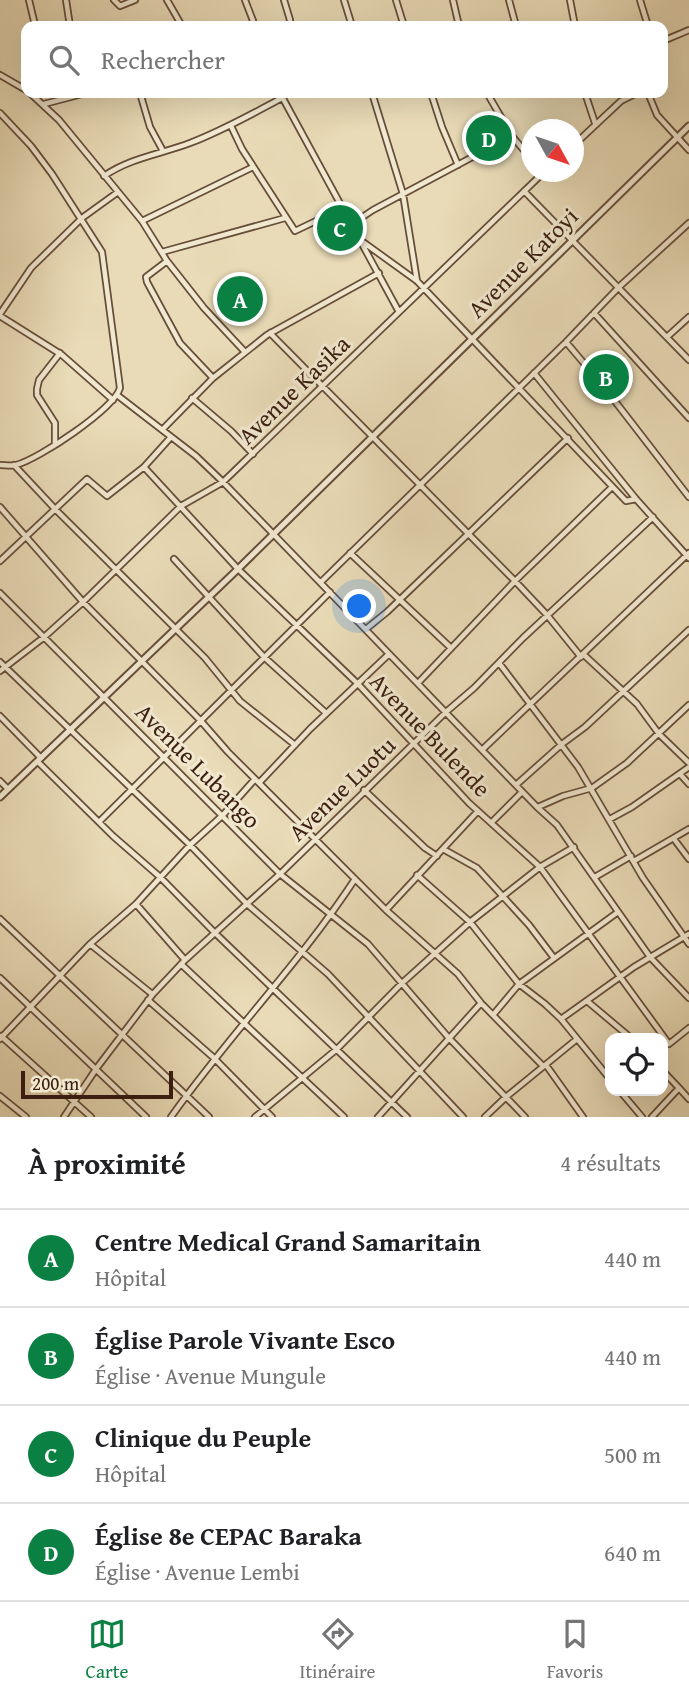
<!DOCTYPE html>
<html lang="fr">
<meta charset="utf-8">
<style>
body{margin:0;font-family:"Gentium Book Plus",serif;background:#f2f2f2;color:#202124}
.controls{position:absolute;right:21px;bottom:21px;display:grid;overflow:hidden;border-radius:14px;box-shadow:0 7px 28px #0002}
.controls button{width:63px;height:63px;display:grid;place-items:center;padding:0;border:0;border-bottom:2px solid #e0e0e0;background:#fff;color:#202124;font:35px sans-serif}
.compass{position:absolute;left:521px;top:119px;width:63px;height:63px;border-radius:50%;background:#fff;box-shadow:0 7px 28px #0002;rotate:130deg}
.scale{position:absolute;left:21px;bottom:18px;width:152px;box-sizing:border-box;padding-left:7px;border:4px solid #3c1f11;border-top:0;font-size:19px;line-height:24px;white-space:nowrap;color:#3c1f11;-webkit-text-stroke:5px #f1e8d0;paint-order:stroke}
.you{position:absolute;left:360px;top:607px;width:24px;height:24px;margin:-18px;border:5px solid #fff;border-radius:50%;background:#1a73e8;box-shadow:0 0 0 10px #1a73e833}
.badge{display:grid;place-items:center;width:46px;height:46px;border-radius:50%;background:#0b8043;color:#fff;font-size:23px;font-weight:700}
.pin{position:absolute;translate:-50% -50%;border:4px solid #fff;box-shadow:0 2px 7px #0006}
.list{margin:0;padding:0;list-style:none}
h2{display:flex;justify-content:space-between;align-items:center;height:91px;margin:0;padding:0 28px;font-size:30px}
h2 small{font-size:23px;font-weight:400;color:#757577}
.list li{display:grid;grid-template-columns:46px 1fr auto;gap:21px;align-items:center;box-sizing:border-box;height:98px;padding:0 28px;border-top:2px solid #e0e0e0}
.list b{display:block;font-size:26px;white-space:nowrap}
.list p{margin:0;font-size:23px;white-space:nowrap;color:#757577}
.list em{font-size:23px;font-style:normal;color:#757577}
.icon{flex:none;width:38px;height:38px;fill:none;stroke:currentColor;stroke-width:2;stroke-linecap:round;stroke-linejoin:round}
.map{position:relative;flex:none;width:689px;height:1117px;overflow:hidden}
.search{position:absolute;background:#fff;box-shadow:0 7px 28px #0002;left:21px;right:21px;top:21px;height:77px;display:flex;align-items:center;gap:18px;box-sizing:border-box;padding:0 24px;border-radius:14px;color:#757577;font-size:26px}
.sheet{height:483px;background:#fff}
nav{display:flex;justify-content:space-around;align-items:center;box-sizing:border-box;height:98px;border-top:2px solid #e0e0e0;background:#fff;font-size:19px;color:#757577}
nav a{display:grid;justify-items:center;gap:4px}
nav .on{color:#0b8043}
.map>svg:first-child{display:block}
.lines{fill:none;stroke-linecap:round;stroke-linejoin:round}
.minor-casing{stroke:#674e3a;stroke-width:8}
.tertiary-casing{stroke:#674e3a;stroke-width:9}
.minor{stroke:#f1e8d0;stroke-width:4.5}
.tertiary{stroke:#f1e8d0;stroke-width:5}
.labels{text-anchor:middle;stroke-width:6;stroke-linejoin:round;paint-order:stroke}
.street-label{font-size:24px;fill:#3c1f11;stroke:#f1e8d0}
</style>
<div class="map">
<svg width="689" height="1117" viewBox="0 0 689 1117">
<rect width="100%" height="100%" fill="#e9dbb7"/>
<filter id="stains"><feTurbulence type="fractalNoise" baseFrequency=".00286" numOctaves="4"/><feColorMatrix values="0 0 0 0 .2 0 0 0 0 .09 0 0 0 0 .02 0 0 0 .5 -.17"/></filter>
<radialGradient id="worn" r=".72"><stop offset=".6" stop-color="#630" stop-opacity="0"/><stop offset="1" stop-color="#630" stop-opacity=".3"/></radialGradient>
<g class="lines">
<g class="minor-casing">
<path id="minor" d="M29,0L34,21
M66,0L70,26
M114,0L120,6L135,0
M167,0L182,26
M245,0L255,26
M284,0L290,20
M344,0L352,26
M396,0L404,26
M453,0L459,26
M509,0L516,26
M570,0L575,26
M640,0L648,26
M663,41L689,30
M0,75L26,90
M663,77V84
M30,93L59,120L142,221L167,261L204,308L245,352
M140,93L150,127L163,151
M280,93L399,312
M372,93L403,194L417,281
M431,93L442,127L458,165
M487,93L512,136L532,160
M585,93L595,123
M648,93L657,115L689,150
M44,104L86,93
M0,113L31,146L52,174L102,252L120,388C114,409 39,459 16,465C11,466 5,465 0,465
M231,126L242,149L295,231L343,208
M574,145L621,101L637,93
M104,176C130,158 161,154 190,143C222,131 252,114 282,98
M524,191L689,360
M142,221L253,167
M352,224L373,210L512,136
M363,242L417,281L626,501L636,499
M162,252L285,218
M167,261L146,277L147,282L180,343L213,378
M594,313L689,418
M0,314L31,268L82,218L118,192
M0,316L62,355L113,400
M270,333L515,581L547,615L581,657
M667,337L689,317
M566,342L604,387L689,497
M534,373L636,499L689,558
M117,395L196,456L223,482L537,807L557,825L650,957L689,998
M192,398L231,431L253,454
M162,430L213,378L267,335L379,273
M55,445V423L37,395V389L39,380L60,353
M14,465L56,510L205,658L240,701L295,745
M144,467L238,569L358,684L469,803L540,867L669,1044L689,1028
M0,507L83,602L200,720L228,752L386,910L458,974L481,1003L543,1066
M350,553L451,648
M174,559L264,657L326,713
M0,561L87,479L107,496L144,467L171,437
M321,582L566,342L620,286L689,223
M0,593L280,874L368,944L448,1037L525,1117
M366,629L387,612L568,438
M583,654L637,704L659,734L689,763
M0,662L190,845L247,904L328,974L463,1117
M499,663L578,767L643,878L689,944
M0,671L43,638L83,602L181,506L223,482L544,172
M418,683L515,581L612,487
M0,716L41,758
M483,749L689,553
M38,762L113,836L160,877L214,932L407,1117
M680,774L689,784
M0,781L8,789
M259,783L310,729L389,654
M516,785L562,744L585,727L689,630
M364,790L425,848L437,856
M538,807L563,796L592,788L627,763L689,705
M610,819L632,807L689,767
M99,822L330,592
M491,823L522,792
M674,839L689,859
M443,849L477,868L529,925L554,958
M634,861L689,829
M417,875L470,922L519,984L545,1004L561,1019L610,1079
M595,877L631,856
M136,904L185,960
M386,910L478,811
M0,919L209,1117
M90,944L152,994
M181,964L344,1117
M0,978L146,1117
M148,1000L214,1058L272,1117
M587,1001L631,1038
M493,1015L519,984L618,912
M561,1019L634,967L689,934
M1,1036L91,1117
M0,1039L90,944L136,904L190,845L223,815L255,779
M546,1065L583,1117
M663,1071L679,1088
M620,1091L642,1117
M0,1096L26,1117
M64,1117L96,1069L153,994L185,960L280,874L446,712L474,688L523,638L653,517
M171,1117C229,1035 300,963 355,879
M255,1117L337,1049L401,984L470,922L540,867L574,847
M378,1117L481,1003
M485,1117L506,1097L577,1039
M652,1117L679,1088L689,1099"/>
</g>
<g class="tertiary-casing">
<path id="tertiary" d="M0,797L238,569L689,126"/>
</g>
<use href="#minor" class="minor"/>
<use href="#tertiary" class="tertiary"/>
</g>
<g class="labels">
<g class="street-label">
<text transform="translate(523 263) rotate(-45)" y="8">Avenue Katoyi</text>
<text transform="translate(294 390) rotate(-44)" y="8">Avenue Kasika</text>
<text transform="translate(430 735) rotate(46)" y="8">Avenue Bulende</text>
<text transform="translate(198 766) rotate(45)" y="8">Avenue Lubango</text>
<text transform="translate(342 789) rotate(-44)" y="8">Avenue Luotu</text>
</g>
</g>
<rect width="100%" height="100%" filter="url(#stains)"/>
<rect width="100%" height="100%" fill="url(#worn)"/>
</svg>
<div class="controls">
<button><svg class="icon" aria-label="locate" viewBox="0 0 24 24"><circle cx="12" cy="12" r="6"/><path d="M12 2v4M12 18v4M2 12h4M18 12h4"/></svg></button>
</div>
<svg class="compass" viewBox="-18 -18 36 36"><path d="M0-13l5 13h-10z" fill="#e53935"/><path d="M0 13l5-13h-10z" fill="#757577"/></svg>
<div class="scale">200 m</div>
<div class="you"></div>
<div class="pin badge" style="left:240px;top:299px">A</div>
<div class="pin badge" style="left:606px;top:377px">B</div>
<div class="pin badge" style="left:340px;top:228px">C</div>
<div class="pin badge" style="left:489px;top:138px">D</div>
<div class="search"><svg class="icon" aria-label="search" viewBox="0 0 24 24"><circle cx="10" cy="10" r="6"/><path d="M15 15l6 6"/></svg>Rechercher</div>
</div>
<section class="sheet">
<h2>À proximité<small>4 résultats</small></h2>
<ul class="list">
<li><span class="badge">A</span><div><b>Centre Medical Grand Samaritain</b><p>Hôpital</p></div><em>440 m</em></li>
<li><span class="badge">B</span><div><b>Église Parole Vivante Esco</b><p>Église · Avenue Mungule</p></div><em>440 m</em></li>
<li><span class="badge">C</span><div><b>Clinique du Peuple</b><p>Hôpital</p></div><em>500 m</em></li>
<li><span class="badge">D</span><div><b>Église 8e CEPAC Baraka</b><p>Église · Avenue Lembi</p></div><em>640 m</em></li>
</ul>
</section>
<nav>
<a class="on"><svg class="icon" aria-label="map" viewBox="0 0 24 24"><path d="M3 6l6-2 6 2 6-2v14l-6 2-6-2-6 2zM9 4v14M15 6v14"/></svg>Carte</a>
<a><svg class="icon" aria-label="directions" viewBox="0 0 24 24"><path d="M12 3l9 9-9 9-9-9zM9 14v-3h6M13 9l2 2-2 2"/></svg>Itinéraire</a>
<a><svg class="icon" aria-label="saved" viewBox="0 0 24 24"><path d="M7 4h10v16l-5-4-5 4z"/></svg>Favoris</a>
</nav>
